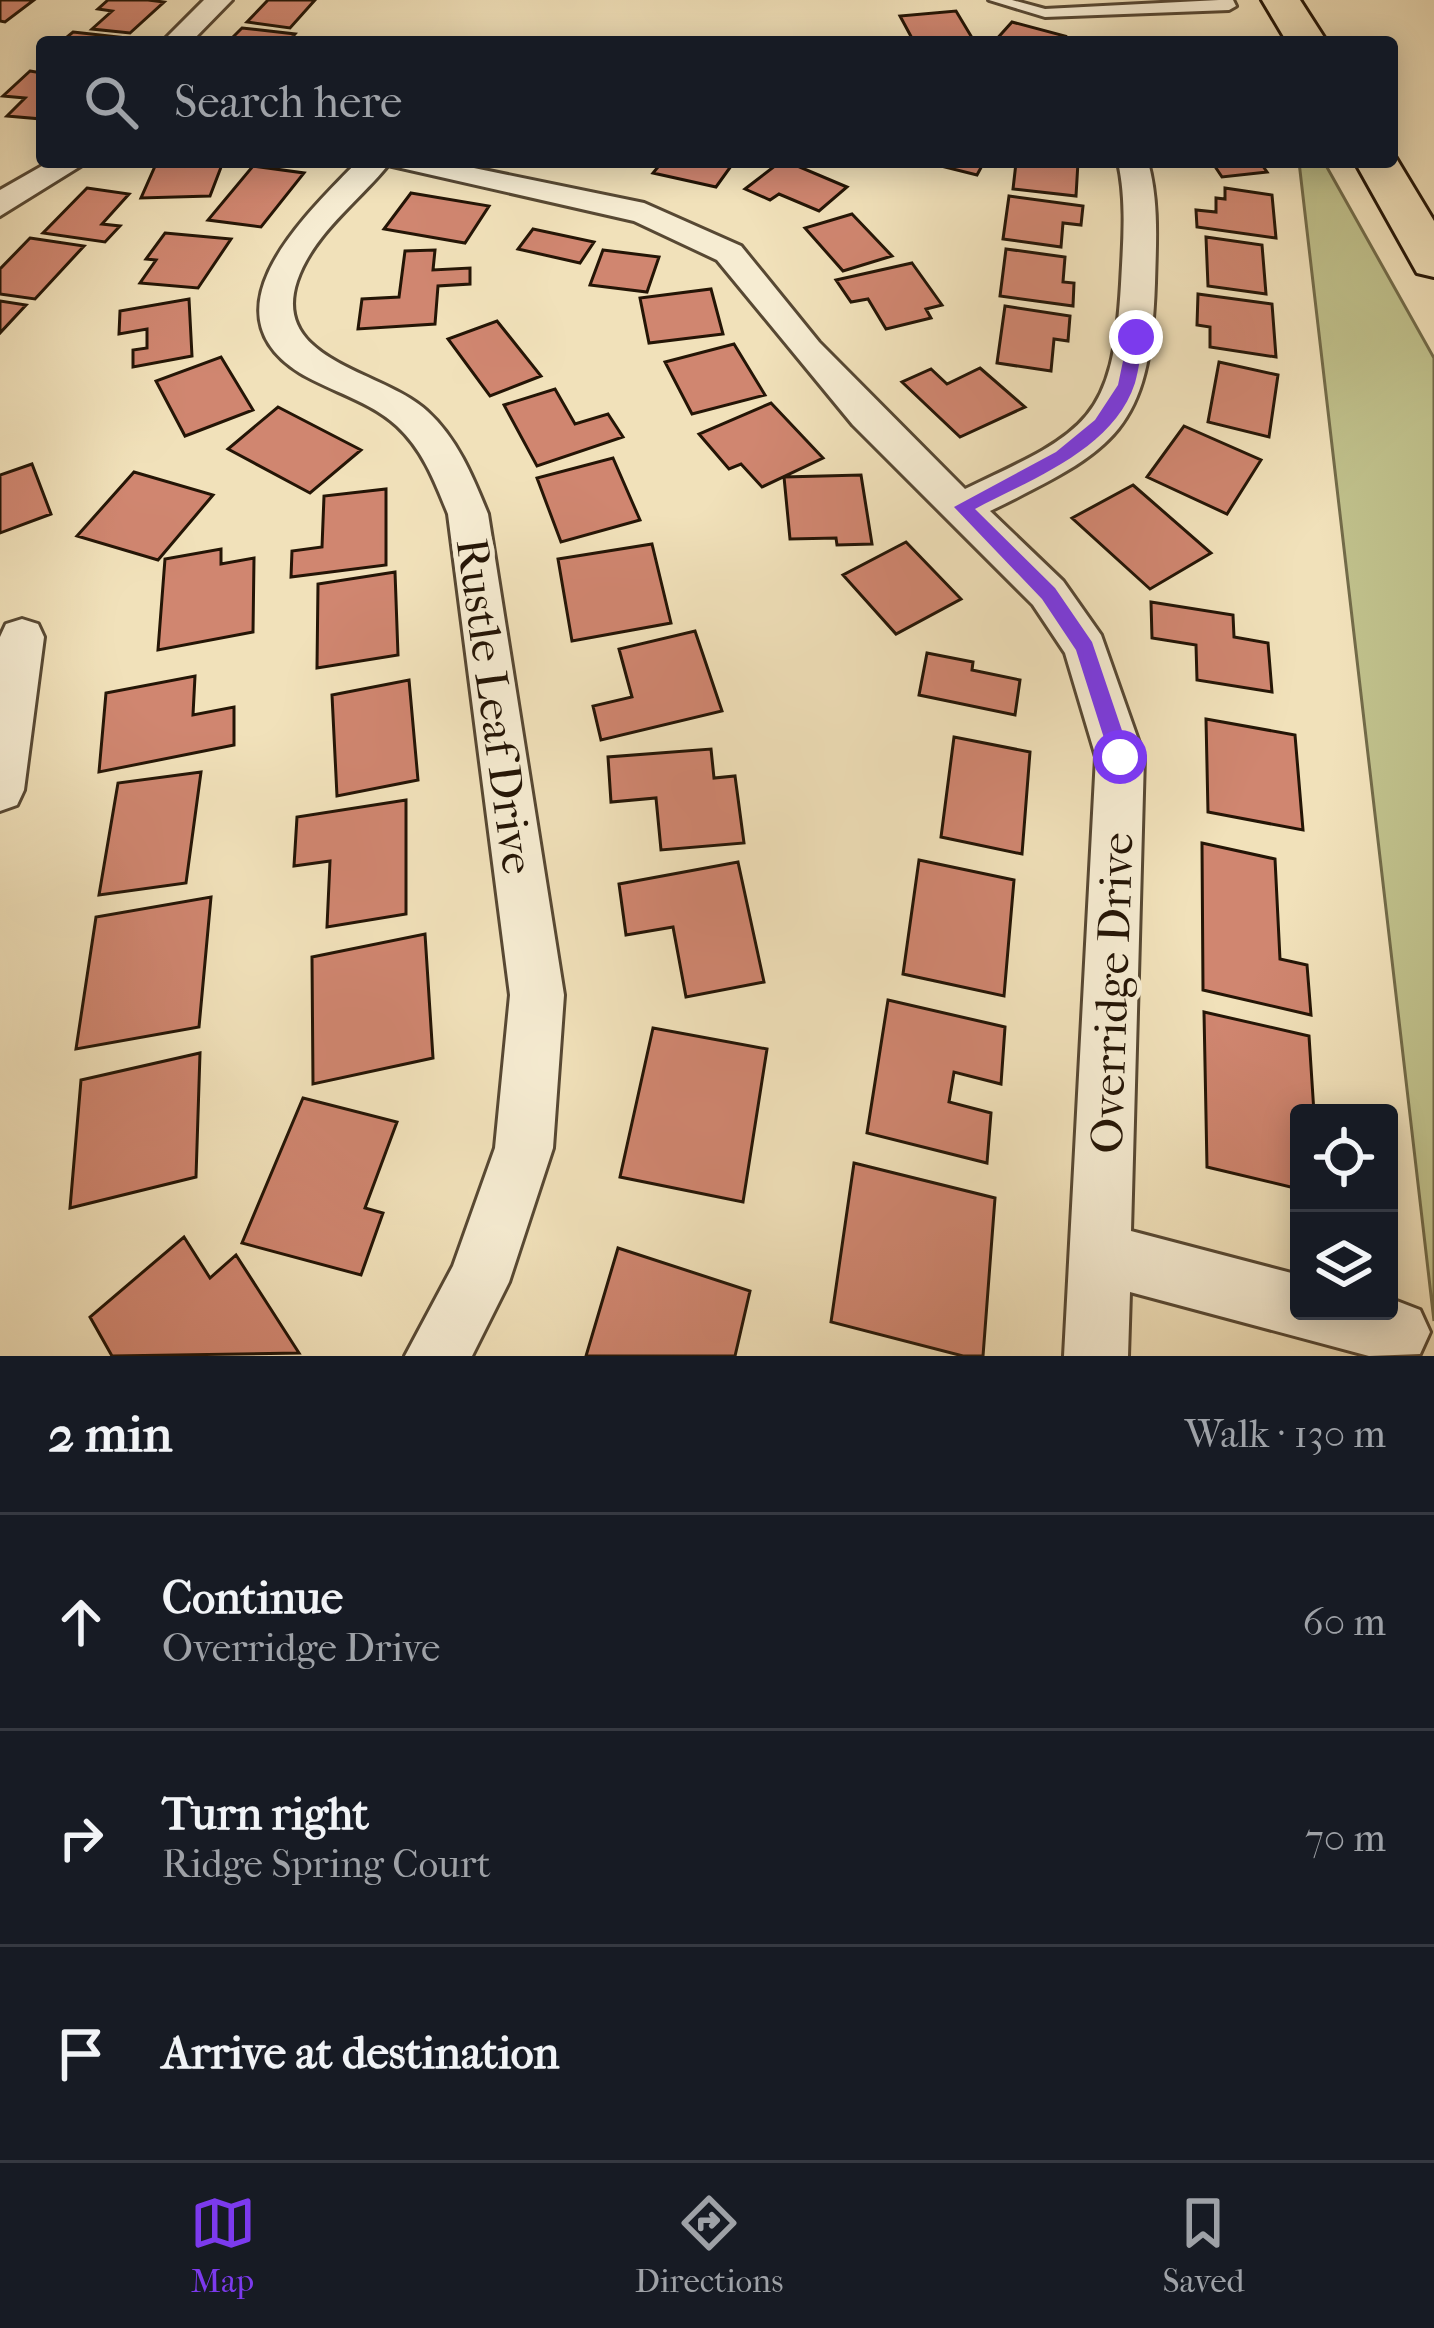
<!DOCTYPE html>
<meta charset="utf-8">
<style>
body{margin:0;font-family:"IM FELL French Canon",serif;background:#242831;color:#f1f3f6}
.controls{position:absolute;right:36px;bottom:36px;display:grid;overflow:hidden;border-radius:12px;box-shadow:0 6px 30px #0003}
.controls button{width:108px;height:108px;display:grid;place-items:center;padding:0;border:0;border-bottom:3px solid #363941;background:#171b24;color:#f1f3f6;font:60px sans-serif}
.stop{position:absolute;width:36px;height:36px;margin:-27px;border:9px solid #7c3aed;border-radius:50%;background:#fff}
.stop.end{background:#7c3aed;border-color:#fff;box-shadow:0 3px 12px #0008}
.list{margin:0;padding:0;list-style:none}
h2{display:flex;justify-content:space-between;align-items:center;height:156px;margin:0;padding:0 48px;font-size:51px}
h2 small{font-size:39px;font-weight:400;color:#9ea1a6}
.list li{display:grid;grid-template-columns:78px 1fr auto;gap:36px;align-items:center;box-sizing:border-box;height:216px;padding:0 48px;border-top:3px solid #363941}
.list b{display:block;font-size:45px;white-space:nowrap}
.list p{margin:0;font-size:39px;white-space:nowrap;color:#9ea1a6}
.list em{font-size:39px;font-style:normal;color:#9ea1a6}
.icon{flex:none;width:66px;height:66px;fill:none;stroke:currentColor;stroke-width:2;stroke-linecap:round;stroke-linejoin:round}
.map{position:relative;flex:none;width:1434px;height:1356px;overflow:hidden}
.search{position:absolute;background:#171b24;box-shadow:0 6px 30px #0003;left:36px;right:36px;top:36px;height:132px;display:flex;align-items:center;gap:30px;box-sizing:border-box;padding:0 42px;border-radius:12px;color:#9ea1a6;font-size:45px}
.sheet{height:804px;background:#171b24}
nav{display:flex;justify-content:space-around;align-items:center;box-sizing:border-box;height:168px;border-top:3px solid #363941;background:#171b24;font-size:33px;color:#9ea1a6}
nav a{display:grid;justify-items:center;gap:6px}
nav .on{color:#7c3aed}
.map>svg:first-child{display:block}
.green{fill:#c0c18c;stroke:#726b49;stroke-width:3}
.building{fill:#d08670;stroke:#241506;stroke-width:3}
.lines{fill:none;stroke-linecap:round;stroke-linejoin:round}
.service-casing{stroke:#574833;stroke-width:6}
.minor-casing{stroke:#574833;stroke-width:6}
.motorway-casing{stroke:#241506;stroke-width:6}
.service{fill:#f6ecd2;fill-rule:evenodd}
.minor{fill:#f6ecd2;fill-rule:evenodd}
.motorway{fill:#f1e1ba;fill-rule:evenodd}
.route{fill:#7c3aed}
.labels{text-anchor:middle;stroke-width:10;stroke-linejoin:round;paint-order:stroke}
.street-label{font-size:45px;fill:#241506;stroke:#f6ecd2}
</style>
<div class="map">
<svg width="1434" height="1356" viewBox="0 0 1434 1356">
<rect width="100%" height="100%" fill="#f1e1ba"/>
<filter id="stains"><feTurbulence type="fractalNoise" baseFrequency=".00167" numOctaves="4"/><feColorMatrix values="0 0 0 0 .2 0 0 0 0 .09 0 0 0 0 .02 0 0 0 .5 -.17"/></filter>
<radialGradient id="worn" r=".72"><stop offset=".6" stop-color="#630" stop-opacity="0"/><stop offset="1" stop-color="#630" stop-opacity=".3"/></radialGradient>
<path class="green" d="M1299,162H1324L1434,358V1321Z"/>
<path class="building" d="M0,0H34L5,22L0,21Z
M108,0H148L164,2L130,33L92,29L112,11L98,9Z
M268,0H315L290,28L247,22Z
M956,11L974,41L914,42L900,16Z
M1012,22L1065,36L1060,42H994Z
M242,28L295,34L288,42H228Z
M73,32L127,38L61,42Z
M30,71L42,73V119L7,116L25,98L3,96Z
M223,162L210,196L141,198L156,164Z
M662,162H734L716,187L653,173Z
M780,162H788L847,187L819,211L779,194L770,200L745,189Z
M925,162H984L977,175Z
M1008,162H1078L1076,196L1013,189L1016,163Z
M1212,162H1260L1267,172L1222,177Z
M253,166L304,173L261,227L208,220Z
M87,188L129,194L102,224L120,226L105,242L43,233Z
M1225,188L1272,195L1276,238L1197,227L1196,210L1216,212V198L1225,199Z
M411,193L489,206L465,243L384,229Z
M1009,196L1083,206L1081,225L1063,223L1061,247L1003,239Z
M852,214L892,256L843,271L805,228Z
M533,229L594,242L580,263L518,249Z
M165,233L231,239L198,288L140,283L156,260L146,259Z
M1206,237L1262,245L1266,294L1208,286Z
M30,238L84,246L35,299L0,294V269Z
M1006,249L1065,257L1063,282L1074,283L1073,306L1000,296Z
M435,250L433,270L470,268V284L438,286L435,324L358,329L362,299L399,297L405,251Z
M603,250L659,257L647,292L590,285Z
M912,263L942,305L926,309L931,318L886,329L868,299L851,302L836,280Z
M711,289L723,334L649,343L640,298Z
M1198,294L1272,304L1276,357L1210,347V327L1197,325Z
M189,299L192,356L133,367V350L147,348V329L119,334L120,311Z
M0,301L26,305L0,333Z
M1005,306L1070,316L1068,341L1054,339L1051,371L997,363Z
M497,321L541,376L490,396L448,339Z
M734,344L765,395L692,414L665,362Z
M221,357L253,410L185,436L156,381Z
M1219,362L1278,375L1269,437L1208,422Z
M980,368L1025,407L960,437L902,382L931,369L947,384Z
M555,389L575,424L608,414L623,437L537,466L504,405Z
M771,403L823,458L762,487L741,464L729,469L699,434Z
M278,407L361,450L310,493L228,449Z
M1184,426L1261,460L1227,514L1147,477Z
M613,458L640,520L561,542L537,478Z
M32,464L51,514L0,533V475Z
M134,472L213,495L158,560L77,536Z
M861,475L872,544L837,545L836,538L790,539L784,477Z
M1133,485L1211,553L1150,589L1072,518Z
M386,489V565L291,577L292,551L322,547L324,496Z
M906,542L961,599L896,634L843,575Z
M652,544L671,623L572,641L558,559Z
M221,549V564L254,558L253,632L158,650L165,559Z
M395,572L398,655L317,668L318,584Z
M1151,602L1233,615L1234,637L1268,643L1272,692L1197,680L1196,645L1152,638Z
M695,631L722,711L601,740L593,706L632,697L619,649Z
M927,653L973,662L972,670L1020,680L1015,715L919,695Z
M195,676L193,715L234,707V745L99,772L106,693Z
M409,680L418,780L337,796L332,695Z
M1206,719L1295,735L1303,830L1208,812Z
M954,737L1030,752L1022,854L941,837Z
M711,749L714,778L735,776L744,843L661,850L656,798L611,802L608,757Z
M201,772L186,883L99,895L118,783Z
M406,800V914L327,927L330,861L294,866L297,817Z
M1202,843L1275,859L1280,959L1307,965L1311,1015L1203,990Z
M919,860L1014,880L1004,996L903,974Z
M738,862L764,982L686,997L673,927L626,935L619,884Z
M211,897L199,1027L76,1049L96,917Z
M425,934L433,1058L313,1084L312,957Z
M888,1000L1005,1027L1001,1084L954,1072L949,1102L991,1113L987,1163L867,1133Z
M1204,1012L1309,1036L1314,1113H1299V1189L1207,1167Z
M653,1028L767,1049L743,1202L620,1177Z
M200,1053L196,1177L70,1208L81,1080Z
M303,1098L397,1122L365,1208L383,1213L361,1275L242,1243Z
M854,1163L995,1198L983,1356H963L831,1322Z
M184,1237L210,1278L236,1255L299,1353L112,1356L90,1317Z
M618,1248L750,1291L735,1356H586Z"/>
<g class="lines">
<g class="service-casing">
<path id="service" d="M989,0H1012L1045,9L1219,0H1233L1236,6L1229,10L1045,17Z"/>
</g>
<g class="minor-casing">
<path id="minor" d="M204,0H232L191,42H162Z
M49,162H87L0,216V190Z
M357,162H445L644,203L741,246L819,342L965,489C1086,432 1113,422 1121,284C1123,243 1127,202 1118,162H1148C1159,202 1156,242 1155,283C1150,431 1116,449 990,511L1063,581L1101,635L1144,757L1131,1231L1299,1275V1311H1389V1298L1420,1310L1430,1332L1420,1354L1369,1356L1130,1292L1128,1356H1064L1096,757L1065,653L1033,605L853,425L717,260L634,221L388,165C358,202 313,234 297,281C270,362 385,371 427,411C457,438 473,477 488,514L564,995L553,1148L509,1282L472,1356H405L453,1266L495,1148L510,995L448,514C435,482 423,450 397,426C370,401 332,392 300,373C201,311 307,214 357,162Z
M22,619L38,624L44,637L24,790L17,805L0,811V637L6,624Z"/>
</g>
<g class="motorway-casing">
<path id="motorway" d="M1262,0H1300L1327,42H1287Z
M1393,153L1434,221V277L1417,273L1355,162H1392Z"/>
</g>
<use href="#service" class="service"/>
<use href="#minor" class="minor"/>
<use href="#motorway" class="motorway"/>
</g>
<path class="route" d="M1136,332L1143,337C1141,352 1139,369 1135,383C1113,450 1031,479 975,509L1055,588L1092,642L1131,757L1120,766L1110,757L1076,650L1042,599L954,507L1056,452L1095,420L1118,385L1128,337Z"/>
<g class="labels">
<g class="street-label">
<text transform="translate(496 706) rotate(82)" y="16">Rustle Leaf Drive</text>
<text transform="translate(1111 993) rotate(-88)" y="16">Overridge Drive</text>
</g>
</g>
<rect width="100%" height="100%" filter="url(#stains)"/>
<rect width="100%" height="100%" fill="url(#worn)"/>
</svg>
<div class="controls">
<button><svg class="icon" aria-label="locate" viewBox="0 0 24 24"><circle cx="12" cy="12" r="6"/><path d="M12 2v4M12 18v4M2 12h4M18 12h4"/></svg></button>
<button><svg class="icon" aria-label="layers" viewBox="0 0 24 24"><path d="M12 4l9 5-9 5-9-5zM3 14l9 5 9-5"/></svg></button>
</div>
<div class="stop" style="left:1120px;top:757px"></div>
<div class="stop end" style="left:1136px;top:337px"></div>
<div class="search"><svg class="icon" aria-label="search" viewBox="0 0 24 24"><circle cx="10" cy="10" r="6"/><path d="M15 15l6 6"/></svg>Search here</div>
</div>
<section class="sheet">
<h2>2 min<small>Walk · 130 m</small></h2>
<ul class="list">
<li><svg class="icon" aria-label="ahead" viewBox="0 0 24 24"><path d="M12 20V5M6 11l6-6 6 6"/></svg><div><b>Continue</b><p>Overridge Drive</p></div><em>60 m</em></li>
<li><svg class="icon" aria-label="right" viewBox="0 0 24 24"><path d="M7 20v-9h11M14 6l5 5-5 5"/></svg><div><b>Turn right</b><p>Ridge Spring Court</p></div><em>70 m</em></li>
<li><svg class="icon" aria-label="arrive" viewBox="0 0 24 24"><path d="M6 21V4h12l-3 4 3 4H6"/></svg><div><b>Arrive at destination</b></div></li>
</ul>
</section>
<nav>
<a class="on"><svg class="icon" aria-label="map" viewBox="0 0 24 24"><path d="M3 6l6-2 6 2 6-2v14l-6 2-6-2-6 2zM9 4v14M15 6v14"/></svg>Map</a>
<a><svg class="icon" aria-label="directions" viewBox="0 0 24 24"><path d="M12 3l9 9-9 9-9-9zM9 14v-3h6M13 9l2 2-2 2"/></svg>Directions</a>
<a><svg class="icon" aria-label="saved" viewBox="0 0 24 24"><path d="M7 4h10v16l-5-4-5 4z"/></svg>Saved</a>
</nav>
